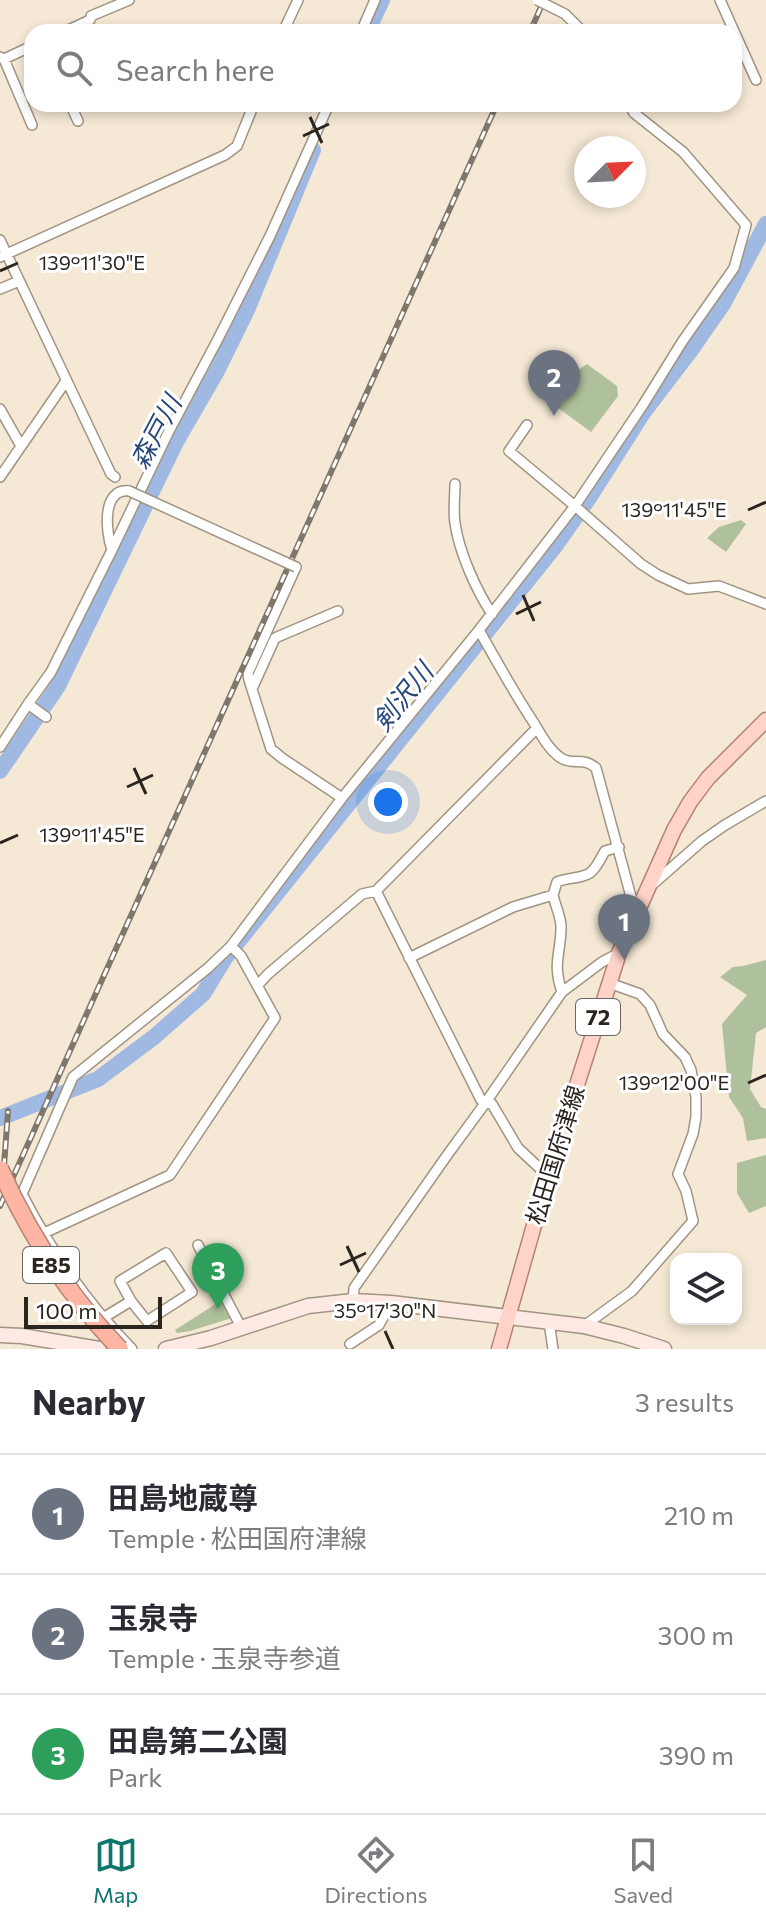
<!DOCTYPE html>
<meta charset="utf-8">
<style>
body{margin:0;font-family:Commissioner,"Noto Sans JP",sans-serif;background:#f7f7f7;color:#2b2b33}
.controls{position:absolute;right:24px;bottom:24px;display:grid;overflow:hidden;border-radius:16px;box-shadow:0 4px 12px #0003}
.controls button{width:72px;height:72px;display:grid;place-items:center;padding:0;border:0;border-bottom:2px solid #e1e1e2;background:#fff;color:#2b2b33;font:40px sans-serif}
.compass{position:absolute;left:574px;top:136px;width:72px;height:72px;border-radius:50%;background:#fff;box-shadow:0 4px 12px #0003;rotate:66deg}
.scale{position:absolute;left:24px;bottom:20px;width:138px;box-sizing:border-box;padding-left:8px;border:4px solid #2a251e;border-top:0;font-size:22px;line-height:28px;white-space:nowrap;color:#2a251e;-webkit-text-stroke:6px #fff;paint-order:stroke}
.you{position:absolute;left:388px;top:802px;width:28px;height:28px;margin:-20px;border:6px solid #fff;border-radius:50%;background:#1a73e8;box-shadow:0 0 0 12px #1a73e833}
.badge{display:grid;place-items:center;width:52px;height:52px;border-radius:50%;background:#0f766e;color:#fff;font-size:26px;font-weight:700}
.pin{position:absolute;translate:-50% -66px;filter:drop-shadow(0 2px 4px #0008)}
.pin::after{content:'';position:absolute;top:42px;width:28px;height:24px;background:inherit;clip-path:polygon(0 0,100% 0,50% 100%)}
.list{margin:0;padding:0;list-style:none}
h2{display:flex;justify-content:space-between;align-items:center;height:104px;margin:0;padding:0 32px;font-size:34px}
h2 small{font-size:26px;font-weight:400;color:#7c7c81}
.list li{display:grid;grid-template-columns:52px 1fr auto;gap:24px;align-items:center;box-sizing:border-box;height:120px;padding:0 32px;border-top:2px solid #e1e1e2}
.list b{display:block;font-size:30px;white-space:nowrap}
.list p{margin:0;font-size:26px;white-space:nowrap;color:#7c7c81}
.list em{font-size:26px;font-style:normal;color:#7c7c81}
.icon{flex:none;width:44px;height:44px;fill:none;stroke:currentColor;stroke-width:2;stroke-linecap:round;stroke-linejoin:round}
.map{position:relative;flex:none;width:766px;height:1349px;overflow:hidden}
.search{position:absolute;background:#fff;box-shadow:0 4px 12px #0003;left:24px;right:24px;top:24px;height:88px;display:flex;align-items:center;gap:20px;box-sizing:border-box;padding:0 28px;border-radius:24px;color:#7c7c81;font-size:30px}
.sheet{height:464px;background:#fff}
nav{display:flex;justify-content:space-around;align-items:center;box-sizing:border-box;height:112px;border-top:2px solid #e1e1e2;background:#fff;font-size:22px;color:#7c7c81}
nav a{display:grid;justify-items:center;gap:4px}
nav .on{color:#0f766e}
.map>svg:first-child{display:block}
.green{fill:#afc09c}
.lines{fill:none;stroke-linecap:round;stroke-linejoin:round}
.river{stroke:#9fb9e2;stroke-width:16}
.street-casing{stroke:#a09483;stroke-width:12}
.secondary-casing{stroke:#a09483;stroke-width:17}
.primary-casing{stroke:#b48375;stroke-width:17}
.street{stroke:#fff;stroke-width:9}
.secondary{stroke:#ffe9e4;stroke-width:14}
.primary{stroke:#ffd3c8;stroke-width:14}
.rail-casing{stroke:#80776b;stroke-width:6}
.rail{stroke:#fff;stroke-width:3;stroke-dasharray:9;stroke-linecap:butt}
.street-bridge-casing{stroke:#a09483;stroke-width:12;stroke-linecap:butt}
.highway-bridge-casing{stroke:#b48375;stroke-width:19;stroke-linecap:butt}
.street-bridge{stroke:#fff;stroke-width:9}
.highway-bridge{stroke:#ffb5a4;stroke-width:16}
.ticks{fill:none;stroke:#2a251e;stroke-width:3}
.labels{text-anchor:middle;stroke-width:6;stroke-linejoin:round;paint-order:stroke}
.shield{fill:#fff;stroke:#6a6662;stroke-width:2}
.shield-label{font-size:22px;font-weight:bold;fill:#2a251e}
.street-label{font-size:24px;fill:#2a251e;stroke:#fff}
.water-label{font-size:26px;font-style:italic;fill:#27477b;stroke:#fff}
.ticks-label{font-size:20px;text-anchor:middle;fill:#2a251e;stroke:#fff;stroke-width:6;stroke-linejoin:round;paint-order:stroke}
</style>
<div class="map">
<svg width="766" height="1349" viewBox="0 0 766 1349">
<rect width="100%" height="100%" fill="#f5e8d5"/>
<path class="green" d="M587,364L617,386L618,396L591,432L550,402L562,380Z
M741,520L746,524L726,552L707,538L719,527Z
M766,960V1027L756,1033L750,1089L761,1107L766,1109V1138L747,1141L743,1118L729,1097L722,1024L747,995L720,977L733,967L743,966Z
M766,1155V1206L749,1213L737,1193V1163Z
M222,1300L232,1318L190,1331L177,1333L175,1330Z"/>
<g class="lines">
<path class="river" d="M367,32L382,0
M0,771L58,686L176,442L217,371L247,310L313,150
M0,1118L98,1079L154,1037L203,994L225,958L556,545L589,498L643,413L691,350L723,304L766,224"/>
<g class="street-casing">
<path id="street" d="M720,0L756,80
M553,8L565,14L583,32
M64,32L90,20L91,16L129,0
M283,32L298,0
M361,32L375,0
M0,57L4,59L32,46
M4,59L32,125
M70,104L78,121
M0,240L111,474L115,477
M0,257L225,155L237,146L254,104
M0,289L19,281
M0,409L21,446
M527,425L509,451L575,506L641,564L658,575L688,589L719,586L766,604
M0,477L66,381
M455,484C455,496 453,511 455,523C459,552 476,590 492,614
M112,550L168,433L218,339L270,236L329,104
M296,567L248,673L249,680L271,749L282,758L342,798
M479,630C497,662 514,693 534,723C541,735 549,750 561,758C574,766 582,756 596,768L636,915
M252,689L275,638L338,611
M28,704L46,717
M0,747L28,704L51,672L112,550C106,533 101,488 129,491
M653,884L702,841L725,825L766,801
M376,891L481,1100L492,1104L518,1148L548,1176
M553,895C555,905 561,917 561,927C561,953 552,963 562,992
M409,958L513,907L553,895L557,882C568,877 581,879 590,873C596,869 601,858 605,851L619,847
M258,985L268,974L362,894L376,891L537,728
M42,1234L170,1175L275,1018L241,956L231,946
M198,1245L241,1327
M353,1301L354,1288L448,1154L486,1102L562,992L602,962L619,953
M103,1318L131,1301L120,1281L166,1253L192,1292L147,1321L131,1301
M549,1322L553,1349
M584,1326L632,1291L693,1221L686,1191L678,1174L693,1134L696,1117V1097L691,1070L685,1057L663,1034L650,1005L640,994L609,983
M350,1344L379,1325L391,1303
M132,1349C87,1303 51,1251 22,1194L73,1077L208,968L231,946L342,798L479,630L575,506L643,405L682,342L734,268L746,225L683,152L634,113L629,104"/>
</g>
<g class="secondary-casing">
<path id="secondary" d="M0,1335L22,1336L99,1349
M166,1349L211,1338L308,1306L353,1301L391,1303L584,1326L624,1336L664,1349"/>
</g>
<g class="primary-casing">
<path id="primary" d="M499,1349L548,1176L619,953L674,830L690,802L708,778L766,720"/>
</g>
<use href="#street" class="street"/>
<use href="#secondary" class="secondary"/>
<use href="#primary" class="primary"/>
<g class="rail-casing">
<path id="rail" d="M530,32L544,0
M0,1185L4,1166L8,1111
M0,1206L497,104"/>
</g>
<use href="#rail" class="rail"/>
<g class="street-bridge-casing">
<path id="street-bridge" d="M537,0L553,8
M129,491L296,567"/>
</g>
<g class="highway-bridge-casing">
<path id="highway-bridge" d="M0,1169C30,1236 69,1296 120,1349"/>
</g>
<use href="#street-bridge" class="street-bridge"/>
<use href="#highway-bridge" class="highway-bridge"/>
</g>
<path class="ticks" d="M310,117L322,143M303,136L329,124M0,271L18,263M748,510L766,502M523,595L534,621M516,614L541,602M134,768L146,794M127,787L153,775M0,843L18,835M748,1083L766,1075M347,1246L359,1272M340,1265L366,1253M385,1331L393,1349"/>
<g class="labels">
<g class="shield">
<rect x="576" y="999" width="44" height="36" rx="6"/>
<rect x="23" y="1247" width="56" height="36" rx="6"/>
</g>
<g class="shield-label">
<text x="598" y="1025">72</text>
<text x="51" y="1273">E85</text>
</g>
<g class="street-label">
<text transform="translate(556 1155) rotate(-73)" y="8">松田国府津線</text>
</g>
<g class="water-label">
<text transform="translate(156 432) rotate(-62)" y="9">森戸川</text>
<text transform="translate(403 697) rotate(-51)" y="9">剣沢川</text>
</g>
</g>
<g class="ticks-label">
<text x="92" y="270">139°11'30"E</text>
<text x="674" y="517">139°11'45"E</text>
<text x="92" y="842">139°11'45"E</text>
<text x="674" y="1090">139°12'00"E</text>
<text x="385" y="1318">35°17'30"N</text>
</g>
</svg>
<div class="controls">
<button><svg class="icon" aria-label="layers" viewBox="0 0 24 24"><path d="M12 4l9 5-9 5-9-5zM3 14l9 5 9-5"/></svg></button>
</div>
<svg class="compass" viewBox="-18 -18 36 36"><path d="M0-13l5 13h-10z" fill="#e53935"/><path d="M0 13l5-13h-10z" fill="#7c7c81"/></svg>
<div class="scale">100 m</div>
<div class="you"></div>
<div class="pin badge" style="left:624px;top:960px;background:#6b7280">1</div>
<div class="pin badge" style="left:554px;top:416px;background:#6b7280">2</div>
<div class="pin badge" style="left:218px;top:1309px;background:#2e9e5b">3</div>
<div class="search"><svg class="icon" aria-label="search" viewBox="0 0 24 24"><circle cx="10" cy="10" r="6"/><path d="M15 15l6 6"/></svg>Search here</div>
</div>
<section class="sheet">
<h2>Nearby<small>3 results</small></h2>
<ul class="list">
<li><span class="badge" style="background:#6b7280">1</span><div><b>田島地蔵尊</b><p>Temple · 松田国府津線</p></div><em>210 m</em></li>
<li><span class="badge" style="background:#6b7280">2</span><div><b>玉泉寺</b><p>Temple · 玉泉寺参道</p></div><em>300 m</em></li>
<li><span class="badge" style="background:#2e9e5b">3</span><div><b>田島第二公園</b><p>Park</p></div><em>390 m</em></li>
</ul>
</section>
<nav>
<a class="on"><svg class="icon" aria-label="map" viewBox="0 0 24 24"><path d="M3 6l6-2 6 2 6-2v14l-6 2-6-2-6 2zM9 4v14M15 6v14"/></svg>Map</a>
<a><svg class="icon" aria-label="directions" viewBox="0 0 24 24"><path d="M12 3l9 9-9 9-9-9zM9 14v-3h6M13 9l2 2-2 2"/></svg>Directions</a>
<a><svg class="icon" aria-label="saved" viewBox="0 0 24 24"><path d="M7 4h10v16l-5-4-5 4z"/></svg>Saved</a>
</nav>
